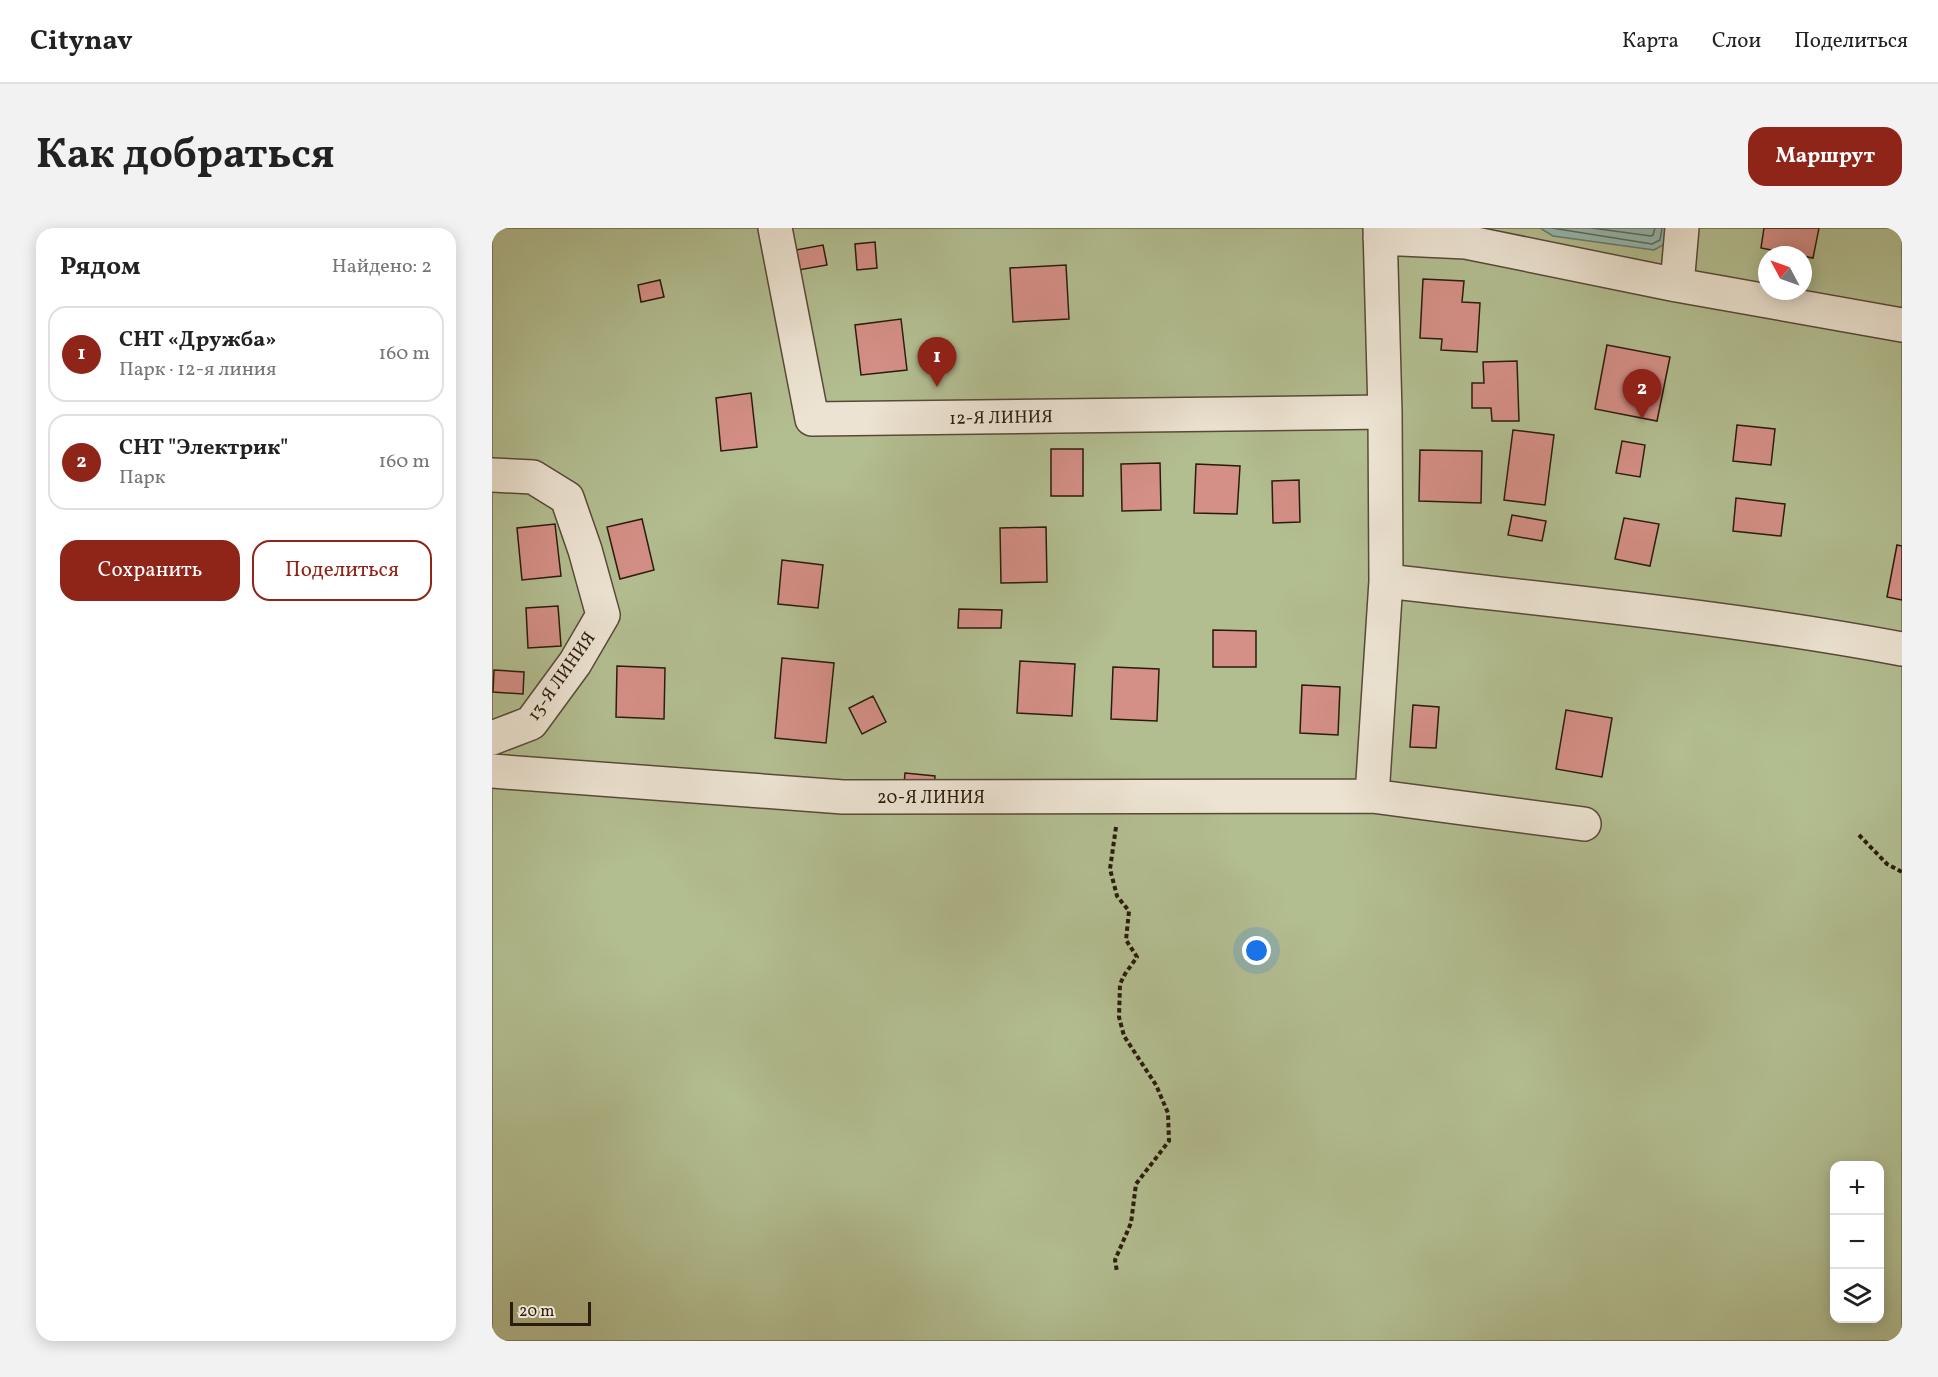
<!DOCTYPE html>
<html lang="ru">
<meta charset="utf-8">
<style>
body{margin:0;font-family:Vollkorn,serif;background:#f2f2f2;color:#222}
.controls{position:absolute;right:18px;bottom:18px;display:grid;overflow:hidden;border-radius:12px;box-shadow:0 3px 15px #0003}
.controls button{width:54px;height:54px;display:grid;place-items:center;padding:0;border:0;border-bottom:2px solid #e0e0e0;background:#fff;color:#222;font:30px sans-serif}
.compass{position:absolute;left:1266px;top:18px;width:54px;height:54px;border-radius:50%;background:#fff;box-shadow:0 3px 15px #0003;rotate:311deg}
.scale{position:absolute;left:18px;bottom:15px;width:81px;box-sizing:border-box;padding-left:6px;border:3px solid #2a1c0c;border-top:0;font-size:16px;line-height:21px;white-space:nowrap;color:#2a1c0c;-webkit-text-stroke:4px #ece3d2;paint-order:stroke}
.you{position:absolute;left:765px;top:723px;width:21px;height:21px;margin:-15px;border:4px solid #fff;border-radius:50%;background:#1a73e8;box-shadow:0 0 0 9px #1a73e833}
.badge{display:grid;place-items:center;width:39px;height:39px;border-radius:50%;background:#8f2418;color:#fff;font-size:20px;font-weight:700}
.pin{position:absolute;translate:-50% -50px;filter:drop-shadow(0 2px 3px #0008)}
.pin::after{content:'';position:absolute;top:32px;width:21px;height:18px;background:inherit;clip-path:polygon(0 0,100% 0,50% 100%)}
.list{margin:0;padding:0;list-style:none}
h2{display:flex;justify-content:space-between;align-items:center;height:78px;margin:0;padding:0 24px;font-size:26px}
h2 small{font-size:20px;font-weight:400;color:#767676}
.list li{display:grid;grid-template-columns:39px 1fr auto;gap:18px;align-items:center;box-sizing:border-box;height:96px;margin:0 12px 12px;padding:0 12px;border:2px solid #e0e0e0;border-radius:18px}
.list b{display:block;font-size:22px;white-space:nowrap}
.list p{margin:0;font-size:20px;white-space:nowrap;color:#767676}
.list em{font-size:20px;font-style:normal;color:#767676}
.actions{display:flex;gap:12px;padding:18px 24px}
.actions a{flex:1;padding:14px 0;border:2px solid #8f2418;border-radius:18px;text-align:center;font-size:21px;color:#8f2418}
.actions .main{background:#8f2418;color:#fff}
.icon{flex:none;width:33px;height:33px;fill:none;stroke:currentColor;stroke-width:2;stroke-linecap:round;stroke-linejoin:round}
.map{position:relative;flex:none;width:1410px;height:1113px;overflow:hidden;border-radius:18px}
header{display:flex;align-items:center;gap:36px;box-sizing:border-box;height:84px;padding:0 30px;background:#fff;border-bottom:2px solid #e0e0e0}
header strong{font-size:28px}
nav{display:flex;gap:33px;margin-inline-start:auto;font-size:21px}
.intro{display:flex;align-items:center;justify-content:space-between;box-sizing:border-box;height:144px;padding:0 36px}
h1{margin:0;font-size:42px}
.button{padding:15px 27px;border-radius:18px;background:#8f2418;color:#fff;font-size:21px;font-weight:700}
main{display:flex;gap:36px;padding:0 36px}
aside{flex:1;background:#fff;border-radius:18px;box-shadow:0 3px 15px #0003}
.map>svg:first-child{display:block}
.green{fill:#b2bd90;stroke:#6e6c4e;stroke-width:1.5;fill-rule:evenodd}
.water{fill:#94b8af;stroke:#6a7a6e;stroke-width:1.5}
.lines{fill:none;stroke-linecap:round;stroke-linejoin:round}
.shore{stroke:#5f6a5e;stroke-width:1.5}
.building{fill:#d48f86;stroke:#2a1c0c;stroke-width:1.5}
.minor-casing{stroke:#584a37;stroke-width:36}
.path{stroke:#2a1c0c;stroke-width:4;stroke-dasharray:4.5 3;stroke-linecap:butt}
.minor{stroke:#ece3d2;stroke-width:33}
.labels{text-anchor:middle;stroke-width:5;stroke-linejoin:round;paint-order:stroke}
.street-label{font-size:18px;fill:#2a1c0c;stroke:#ece3d2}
</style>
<header>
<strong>Citynav</strong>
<nav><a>Карта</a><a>Слои</a><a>Поделиться</a></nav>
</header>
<div class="intro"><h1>Как добраться</h1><a class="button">Маршрут</a></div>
<main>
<aside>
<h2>Рядом<small>Найдено: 2</small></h2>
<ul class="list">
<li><span class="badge">1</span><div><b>СНТ «Дружба»</b><p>Парк · 12-я линия</p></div><em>160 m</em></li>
<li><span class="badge">2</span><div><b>СНТ &quot;Электрик&quot;</b><p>Парк</p></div><em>160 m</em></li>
</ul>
<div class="actions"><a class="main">Сохранить</a><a>Поделиться</a></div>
</aside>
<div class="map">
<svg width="1410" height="1113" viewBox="0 0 1410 1113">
<rect width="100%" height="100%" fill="#e1d4b9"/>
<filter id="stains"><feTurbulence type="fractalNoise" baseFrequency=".00333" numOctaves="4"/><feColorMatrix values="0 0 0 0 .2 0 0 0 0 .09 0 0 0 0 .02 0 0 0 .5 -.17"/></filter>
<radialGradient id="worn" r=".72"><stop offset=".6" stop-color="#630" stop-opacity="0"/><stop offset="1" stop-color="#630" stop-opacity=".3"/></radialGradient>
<path class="green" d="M0,0H1410V1113H0ZM1275,27H1311V63H1275ZM1342,938H1388V1090H1342Z"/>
<path class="water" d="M1048,0H1176L1173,16L1162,22L1061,8Z"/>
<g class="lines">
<path class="shore" d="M1060,0L1160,16L1168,12L1170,0
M1100,0L1159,8L1161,7L1163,0"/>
</g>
<path class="building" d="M1272,0H1327L1321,30L1269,20Z
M383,14L385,40L365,42L363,16Z
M331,17L335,37L301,43L298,23Z
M574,37L577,91L521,94L518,40Z
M931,51L972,53L970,74L988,75L985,124L949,122L950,111L928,110Z
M168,52L172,69L149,74L146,57Z
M409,91L415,142L369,147L363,97Z
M1115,117L1178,129L1165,193L1103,181Z
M1025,133L1027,193H1000L999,180H980V155H992L991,134Z
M259,165L265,219L229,223L224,170Z
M1245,197L1283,201L1279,237L1241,233Z
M1021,202L1062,207L1053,277L1012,272Z
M1130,213L1153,217L1148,249L1124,245Z
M559,221H591V268H559Z
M928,222L990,223L989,275L927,273Z
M668,235L669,282L630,283L629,236Z
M704,236L748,238L745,286L702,285Z
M807,252L808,294L781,295L780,253Z
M1244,270L1293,276L1289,308L1241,303Z
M1020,287L1054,293L1050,313L1016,307Z
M1132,290L1167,296L1158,338L1123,331Z
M150,291L162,342L128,351L115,299Z
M63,296L69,348L30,352L25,300Z
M554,299L555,354L509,355L508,300Z
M1405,317L1410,318V372L1395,369Z
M290,332L331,337L326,380L286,376Z
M66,378L69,418L36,420L34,380Z
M467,381L510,382L509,400H466Z
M721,402L764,403V439H721Z
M290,430L342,435L334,515L283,510Z
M528,433L583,436L580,488L525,485Z
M125,438L173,440L172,491L124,489Z
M621,439L667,441L665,493L619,491Z
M2,442L32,444L31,466L1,464Z
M810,457L848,459L846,507L808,505Z
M381,468L394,494L370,506L357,480Z
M921,477L947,479L944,520L918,519Z
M1074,482L1120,490L1110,549L1064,541Z
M413,545L443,548L442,559L412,557Z"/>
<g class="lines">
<g class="minor-casing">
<path id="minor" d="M283,0L320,191L893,184
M1190,0L1185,57L1410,97
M888,10L974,14L1185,57
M0,247L41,249L75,270L93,322L111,387L83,435L39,495L0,510
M894,353C1066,373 1239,389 1410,421
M0,543L351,569L880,568L1092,596
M880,568L894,353L893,184L888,0"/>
</g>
<path class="path" d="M624,599L618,641L625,668L637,683L634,712L645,729L633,746L628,756L627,789L632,808L664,857L676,885L677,913L644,956L639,995L623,1032L625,1044
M1367,607L1395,636L1410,644"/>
<use href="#minor" class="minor"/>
</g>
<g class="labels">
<g class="street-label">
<text transform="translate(509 189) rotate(-1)" y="6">12-Я ЛИНИЯ</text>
<text transform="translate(69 448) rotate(-55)" y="6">13-Я ЛИНИЯ</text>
<text x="439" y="575">20-Я ЛИНИЯ</text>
</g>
</g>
<rect width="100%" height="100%" filter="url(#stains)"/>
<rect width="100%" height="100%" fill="url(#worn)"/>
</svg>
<div class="controls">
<button>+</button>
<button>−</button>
<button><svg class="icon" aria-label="layers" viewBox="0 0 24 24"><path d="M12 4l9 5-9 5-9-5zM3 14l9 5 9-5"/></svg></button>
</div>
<svg class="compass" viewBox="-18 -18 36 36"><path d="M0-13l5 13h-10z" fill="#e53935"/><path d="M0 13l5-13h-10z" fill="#767676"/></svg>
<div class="scale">20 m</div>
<div class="you"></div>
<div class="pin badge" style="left:445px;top:159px">1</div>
<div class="pin badge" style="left:1150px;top:191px">2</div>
</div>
</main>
